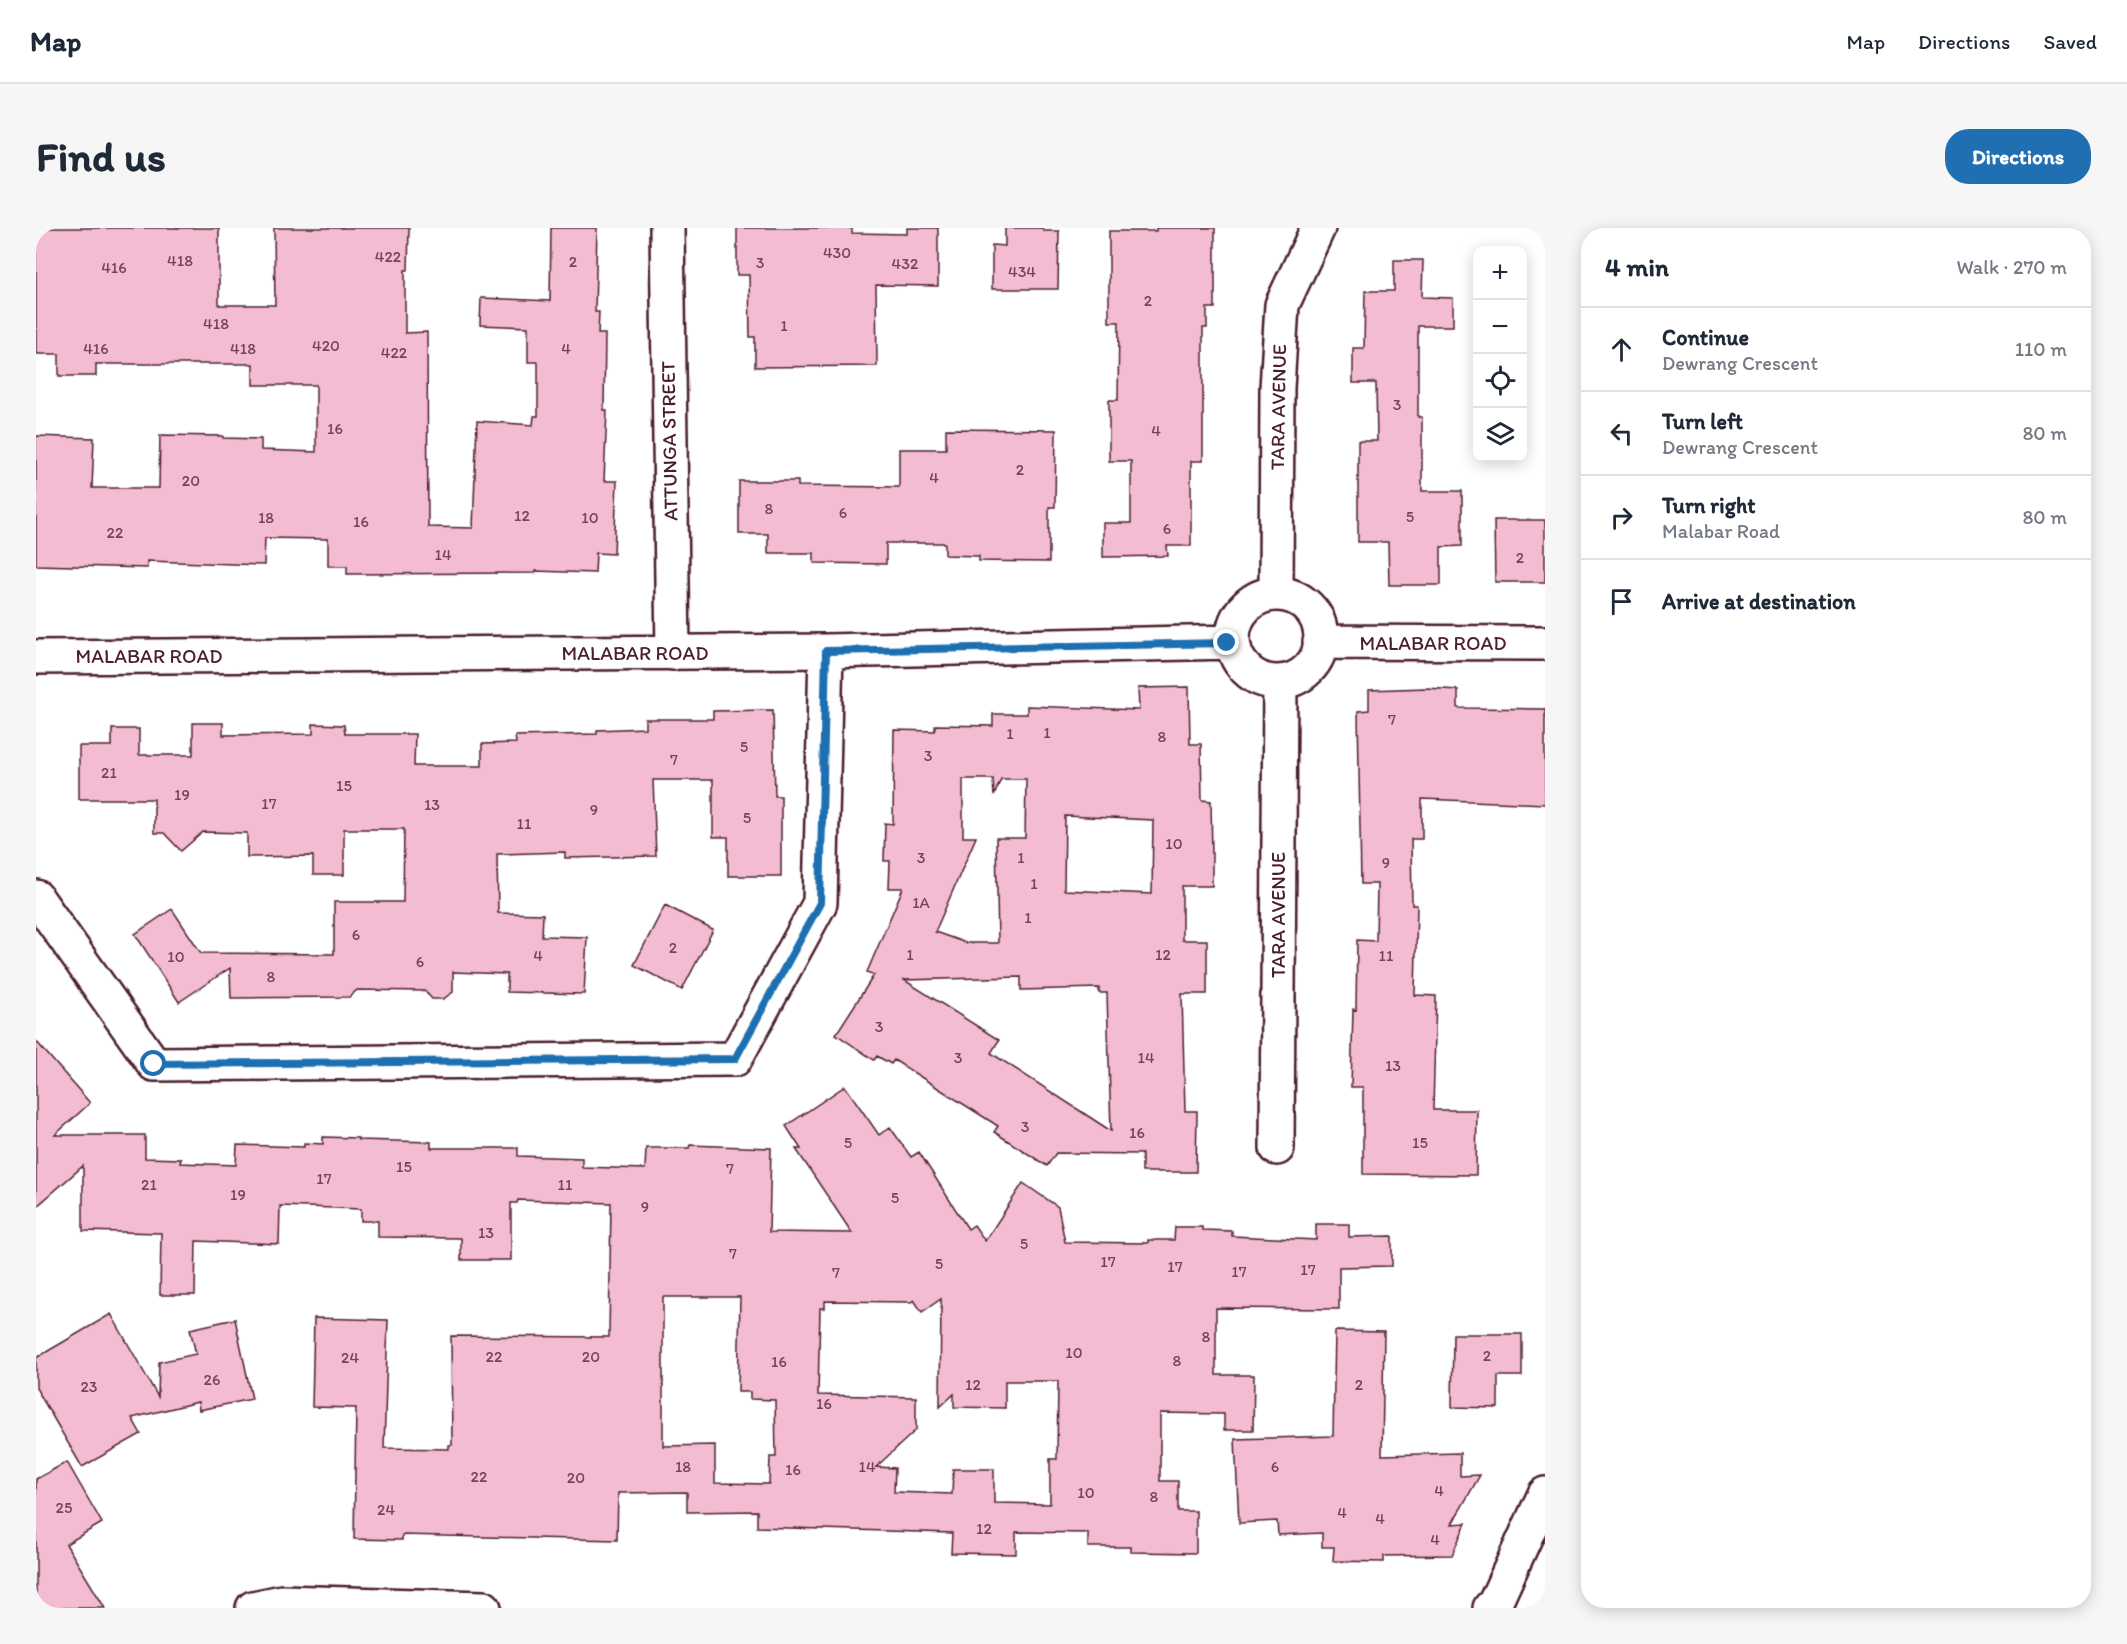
<!DOCTYPE html>
<meta charset="utf-8">
<style>
body{margin:0;font-family:Itim,sans-serif;background:#f6f6f7;color:#1f2937}
.controls{position:absolute;right:18px;top:18px;display:grid;overflow:hidden;border-radius:12px;box-shadow:0 3px 15px #0003}
.controls button{width:54px;height:54px;display:grid;place-items:center;padding:0;border:0;border-bottom:2px solid #e0e1e3;background:#fff;color:#1f2937;font:30px sans-serif}
.stop{position:absolute;width:18px;height:18px;margin:-14px;border:4px solid #1f6fb2;border-radius:50%;background:#fff}
.stop.end{background:#1f6fb2;border-color:#fff;box-shadow:0 2px 6px #0008}
.list{margin:0;padding:0;list-style:none}
h2{display:flex;justify-content:space-between;align-items:center;height:78px;margin:0;padding:0 24px;font-size:26px}
h2 small{font-size:20px;font-weight:400;color:#747a83}
.list li{display:grid;grid-template-columns:39px 1fr auto;gap:18px;align-items:center;box-sizing:border-box;height:84px;padding:0 24px;border-top:2px solid #e0e1e3}
.list b{display:block;font-size:22px;white-space:nowrap}
.list p{margin:0;font-size:20px;white-space:nowrap;color:#747a83}
.list em{font-size:20px;font-style:normal;color:#747a83}
.icon{flex:none;width:33px;height:33px;fill:none;stroke:currentColor;stroke-width:2;stroke-linecap:round;stroke-linejoin:round}
.map{position:relative;flex:none;width:1509px;height:1380px;overflow:hidden;border-radius:24px}
header{display:flex;align-items:center;gap:36px;box-sizing:border-box;height:84px;padding:0 30px;background:#fff;border-bottom:2px solid #e0e1e3}
header strong{font-size:28px}
nav{display:flex;gap:33px;margin-inline-start:auto;font-size:21px}
.intro{display:flex;align-items:center;justify-content:space-between;box-sizing:border-box;height:144px;padding:0 36px}
h1{margin:0;font-size:42px}
.button{padding:15px 27px;border-radius:24px;background:#1f6fb2;color:#fff;font-size:21px;font-weight:700}
main{display:flex;gap:36px;padding:0 36px}
aside{flex:1;background:#fff;border-radius:24px;box-shadow:0 3px 15px #0003}
.map>svg:first-child{display:block}
.building{fill:#f3bcd2;stroke:#4a1f2b;stroke-width:1.5;fill-rule:evenodd}
.lines{fill:none;stroke-linecap:round;stroke-linejoin:round}
.minor-casing{stroke:#4a1f2b;stroke-width:38}
.minor{stroke:#fff;stroke-width:33}
.route{stroke:#1f6fb2;stroke-width:8}
.labels{text-anchor:middle;stroke-width:6;stroke-linejoin:round;paint-order:stroke}
.number-label{font-size:16px;fill:#744655}
.street-label{font-size:20px;fill:#4a1f2b;stroke:#fff}
</style>
<header>
<strong>Map</strong>
<nav><a>Map</a><a>Directions</a><a>Saved</a></nav>
</header>
<div class="intro"><h1>Find us</h1><a class="button">Directions</a></div>
<main>
<div class="map">
<svg width="1509" height="1380" viewBox="0 0 1509 1380">
<rect width="100%" height="100%" fill="#fff"/>
<filter id="ink" filterUnits="userSpaceOnUse"><feTurbulence type="fractalNoise" baseFrequency=".0167" numOctaves="2"/><feDisplacementMap in="SourceGraphic" scale="12" xChannelSelector="R" yChannelSelector="G"/><feConvolveMatrix kernelMatrix="1 2 1 2 8 2 1 2 1" color-interpolation-filters="sRGB"/></filter>
<g filter="url(#ink)">
<path class="building" d="M0,0H183V77H239L238,0H373L372,42H369V105L391,104L392,299L437,300L441,193L497,197L498,188H502V134H492V99L444,97L445,70L514,73L515,0H561L559,84H563L562,106H569L568,182H571L568,253H581L578,326L560,325L559,345L499,343V345L311,346V338H292V311L229,310L228,337L111,333V340L0,337V208L58,210L56,260H123L124,207L187,208V210L225,211V222L280,224V157H217V136H60V148H23V126H0Z
M701,0H816V5L871,6V0H902V58L840,57L841,138L719,139V109H714L713,47H701Z
M969,0H1007V3H1023L1022,61H956V17L969,18Z
M1120,0H1179V80H1171V100H1167V233H1155V318H1131L1132,328L1067,329V295H1095V233H1073V172H1082L1083,94H1073V3H1120Z
M1358,32H1387L1386,69L1417,70V98H1382V189H1386V263H1426V318L1405,319V357H1353L1352,314H1322V213H1341L1340,155H1317V120H1328L1329,63H1358Z
M910,201L1020,202L1019,279H1013V334L943,333V328L909,327V315H850V336L778,335V325H732V306H703V253H762V258L863,259V221H910Z
M1458,292H1509V354H1459Z
M1153,459L1154,516H1165L1166,572L1175,573L1176,628V658H1146V712H1171V766H1146L1149,883H1161L1160,944H1106V926L1020,925L1011,938L958,904L962,898L858,832L855,836L841,828L838,832L800,806L838,747L831,744L867,660H853L854,633H848L849,595L857,596L858,502L899,503V497L957,498V486H991V478L1103,482L1102,460ZM927,551H957L958,568L965,551H990L989,610H960L962,715H930L899,704L940,609H927ZM1029,588L1117,592L1116,666L1028,662ZM985,749V762L1063,760V765H1071L1075,903L955,825L963,812L868,752Z
M1390,460L1422,462V480L1509,481V576L1386,571V611H1375L1376,677H1381L1379,767L1400,768L1397,882H1441L1440,947L1327,946V859H1315L1317,781L1320,782L1321,712L1340,713L1341,656H1325L1322,483L1333,482V462Z
M737,482L739,568H745V648H692V609H677V552H617L620,628L529,630V624L461,626L462,685L507,686L506,708L551,709L548,766L471,764V746L417,744V764L407,771H396L389,763L321,762L313,769L195,770L194,740L143,774L99,706L136,681L165,725L298,726V674H367L368,601H308V647H277V628L211,629V605L167,604L145,623L128,605H118V571H43V518H76V501H103V527H157V495H187V507L277,506V496L308,497L309,506H379L378,538H446V516L480,515L479,508L561,506V502L609,500V491H677V483Z
M629,677L677,702L646,762L598,737Z
M0,813L54,875L19,907H109V930L145,931L144,935L200,937L201,917L268,919V915L287,916V909L322,910V912L395,914V920H482V928L546,930V939L609,941L610,920H653L654,917L735,920L733,1004L816,1005L760,921H765L750,898L809,858L843,907L854,899L875,929L883,924L932,1001L938,997L949,1013L987,955L1022,979L1029,1014L1112,1015V1012H1138L1139,999H1166V1002L1196,1003V1008L1280,1012V996H1313V1009L1356,1008V1038L1303,1039V1081L1180,1080V1147H1218L1217,1202H1188V1186L1124,1185V1253H1142V1283H1160V1325L1095,1324V1319H1052V1305L980,1304V1326L915,1325L916,1305L721,1299V1283L651,1284V1264L582,1265L581,1312L366,1307V1312L318,1311L320,1180L276,1179L278,1090L352,1092L348,1220L413,1221V1217H416L415,1108L573,1109L575,975L482,972L481,975H475V1032H425V1010L342,1009V993H325V981L244,978L243,1016L160,1013L159,1067H124L125,1005L47,1003V938L0,979ZM627,1069H704L702,1164H714V1171L739,1172L740,1229H734L733,1256L679,1255V1217L627,1218ZM905,1071L904,1179L918,1166V1179L969,1180V1153H1022L1021,1231H1014V1276L958,1275V1241H917L916,1266L858,1264L859,1240L840,1239L880,1202V1169L782,1167L784,1080H789V1073L875,1074L878,1072L886,1084Z
M75,1086L122,1169L123,1134L160,1126L154,1101L199,1091L216,1171L163,1182L162,1174L96,1190L105,1206L46,1239L0,1160V1130Z
M1299,1103L1348,1104L1346,1227L1424,1225V1248L1444,1247L1416,1296L1430,1295L1416,1327L1348,1328V1334L1297,1333L1298,1319H1286V1305L1242,1307L1241,1293L1203,1295L1199,1211L1297,1208Z
M1417,1106H1486V1148H1462V1180L1416,1179Z
M31,1234L66,1295L30,1316L69,1380H0V1251Z"/>
<g class="lines">
<g class="minor-casing">
<path id="minor" d="M631,0L637,425
M1240,366L1241,160L1246,77L1282,0
M1197 410a44 44 0 1 1 88 0a44 44 0 1 1-88 0Z
M1284,414L1509,415
M0,429L790,423L1197,414
M0,669L118,836L699,831L784,675L790,423
M1241,920L1244,454
M217,1380L246,1374L448,1380
M1454,1380L1459,1375L1509,1266"/>
</g>
<use href="#minor" class="minor"/>
</g>
</g>
<g class="lines" filter="url(#ink)">
<path class="route" d="M118,836L699,831L784,675L790,423L1191,415"/>
</g>
<g class="labels">
<g class="number-label">
<text x="801" y="30">430</text>
<text x="352" y="34">422</text>
<text x="144" y="38">418</text>
<text x="537" y="39">2</text>
<text x="724" y="40">3</text>
<text x="869" y="41">432</text>
<text x="78" y="45">416</text>
<text x="986" y="49">434</text>
<text x="1112" y="78">2</text>
<text x="180" y="101">418</text>
<text x="748" y="103">1</text>
<text x="290" y="123">420</text>
<text x="60" y="126">416</text>
<text x="207" y="126">418</text>
<text x="530" y="126">4</text>
<text x="358" y="130">422</text>
<text x="1361" y="182">3</text>
<text x="299" y="206">16</text>
<text x="1120" y="208">4</text>
<text x="984" y="247">2</text>
<text x="898" y="255">4</text>
<text x="155" y="258">20</text>
<text x="733" y="286">8</text>
<text x="807" y="290">6</text>
<text x="486" y="293">12</text>
<text x="1374" y="294">5</text>
<text x="230" y="295">18</text>
<text x="554" y="295">10</text>
<text x="325" y="299">16</text>
<text x="1131" y="306">6</text>
<text x="79" y="310">22</text>
<text x="407" y="332">14</text>
<text x="1484" y="335">2</text>
<text x="1356" y="497">7</text>
<text x="1011" y="510">1</text>
<text x="974" y="511">1</text>
<text x="1126" y="514">8</text>
<text x="708" y="524">5</text>
<text x="892" y="533">3</text>
<text x="638" y="537">7</text>
<text x="73" y="550">21</text>
<text x="308" y="563">15</text>
<text x="146" y="572">19</text>
<text x="233" y="581">17</text>
<text x="396" y="582">13</text>
<text x="558" y="587">9</text>
<text x="711" y="595">5</text>
<text x="488" y="601">11</text>
<text x="1138" y="621">10</text>
<text x="885" y="635">3</text>
<text x="985" y="635">1</text>
<text x="1350" y="640">9</text>
<text x="998" y="661">1</text>
<text x="885" y="680">1A</text>
<text x="992" y="695">1</text>
<text x="320" y="712">6</text>
<text x="637" y="725">2</text>
<text x="874" y="732">1</text>
<text x="1127" y="732">12</text>
<text x="502" y="733">4</text>
<text x="1350" y="733">11</text>
<text x="140" y="734">10</text>
<text x="384" y="739">6</text>
<text x="235" y="754">8</text>
<text x="843" y="804">3</text>
<text x="922" y="835">3</text>
<text x="1110" y="835">14</text>
<text x="1357" y="843">13</text>
<text x="989" y="904">3</text>
<text x="1101" y="910">16</text>
<text x="812" y="920">5</text>
<text x="1384" y="920">15</text>
<text x="368" y="944">15</text>
<text x="694" y="946">7</text>
<text x="288" y="956">17</text>
<text x="113" y="962">21</text>
<text x="529" y="962">11</text>
<text x="202" y="972">19</text>
<text x="859" y="975">5</text>
<text x="609" y="984">9</text>
<text x="450" y="1010">13</text>
<text x="988" y="1021">5</text>
<text x="697" y="1031">7</text>
<text x="1072" y="1039">17</text>
<text x="903" y="1041">5</text>
<text x="1139" y="1044">17</text>
<text x="1272" y="1047">17</text>
<text x="1203" y="1049">17</text>
<text x="800" y="1050">7</text>
<text x="1170" y="1114">8</text>
<text x="1038" y="1130">10</text>
<text x="1451" y="1133">2</text>
<text x="458" y="1134">22</text>
<text x="555" y="1134">20</text>
<text x="314" y="1135">24</text>
<text x="1141" y="1138">8</text>
<text x="743" y="1139">16</text>
<text x="176" y="1157">26</text>
<text x="937" y="1162">12</text>
<text x="1323" y="1162">2</text>
<text x="53" y="1164">23</text>
<text x="788" y="1181">16</text>
<text x="647" y="1244">18</text>
<text x="831" y="1244">14</text>
<text x="1239" y="1244">6</text>
<text x="757" y="1247">16</text>
<text x="443" y="1254">22</text>
<text x="540" y="1255">20</text>
<text x="1403" y="1268">4</text>
<text x="1050" y="1270">10</text>
<text x="1118" y="1274">8</text>
<text x="28" y="1285">25</text>
<text x="350" y="1287">24</text>
<text x="1306" y="1290">4</text>
<text x="1344" y="1296">4</text>
<text x="948" y="1306">12</text>
<text x="1399" y="1317">4</text>
</g>
<g class="street-label">
<text transform="translate(1242 179) rotate(-89)" y="7">TARA AVENUE</text>
<text transform="translate(633 213) rotate(-91)" y="7">ATTUNGA STREET</text>
<text x="1397" y="422">MALABAR ROAD</text>
<text x="599" y="432">MALABAR ROAD</text>
<text x="113" y="435">MALABAR ROAD</text>
<text transform="translate(1242 687) rotate(-90)" y="7">TARA AVENUE</text>
</g>
</g>
</svg>
<div class="controls">
<button>+</button>
<button>−</button>
<button><svg class="icon" aria-label="locate" viewBox="0 0 24 24"><circle cx="12" cy="12" r="6"/><path d="M12 2v4M12 18v4M2 12h4M18 12h4"/></svg></button>
<button><svg class="icon" aria-label="layers" viewBox="0 0 24 24"><path d="M12 4l9 5-9 5-9-5zM3 14l9 5 9-5"/></svg></button>
</div>
<div class="stop" style="left:118px;top:836px"></div>
<div class="stop end" style="left:1191px;top:415px"></div>
</div>
<aside>
<h2>4 min<small>Walk · 270 m</small></h2>
<ul class="list">
<li><svg class="icon" aria-label="ahead" viewBox="0 0 24 24"><path d="M12 20V5M6 11l6-6 6 6"/></svg><div><b>Continue</b><p>Dewrang Crescent</p></div><em>110 m</em></li>
<li><svg class="icon" aria-label="left" viewBox="0 0 24 24"><path d="M17 20v-9H6M10 6l-5 5 5 5"/></svg><div><b>Turn left</b><p>Dewrang Crescent</p></div><em>80 m</em></li>
<li><svg class="icon" aria-label="right" viewBox="0 0 24 24"><path d="M7 20v-9h11M14 6l5 5-5 5"/></svg><div><b>Turn right</b><p>Malabar Road</p></div><em>80 m</em></li>
<li><svg class="icon" aria-label="arrive" viewBox="0 0 24 24"><path d="M6 21V4h12l-3 4 3 4H6"/></svg><div><b>Arrive at destination</b></div></li>
</ul>
</aside>
</main>
